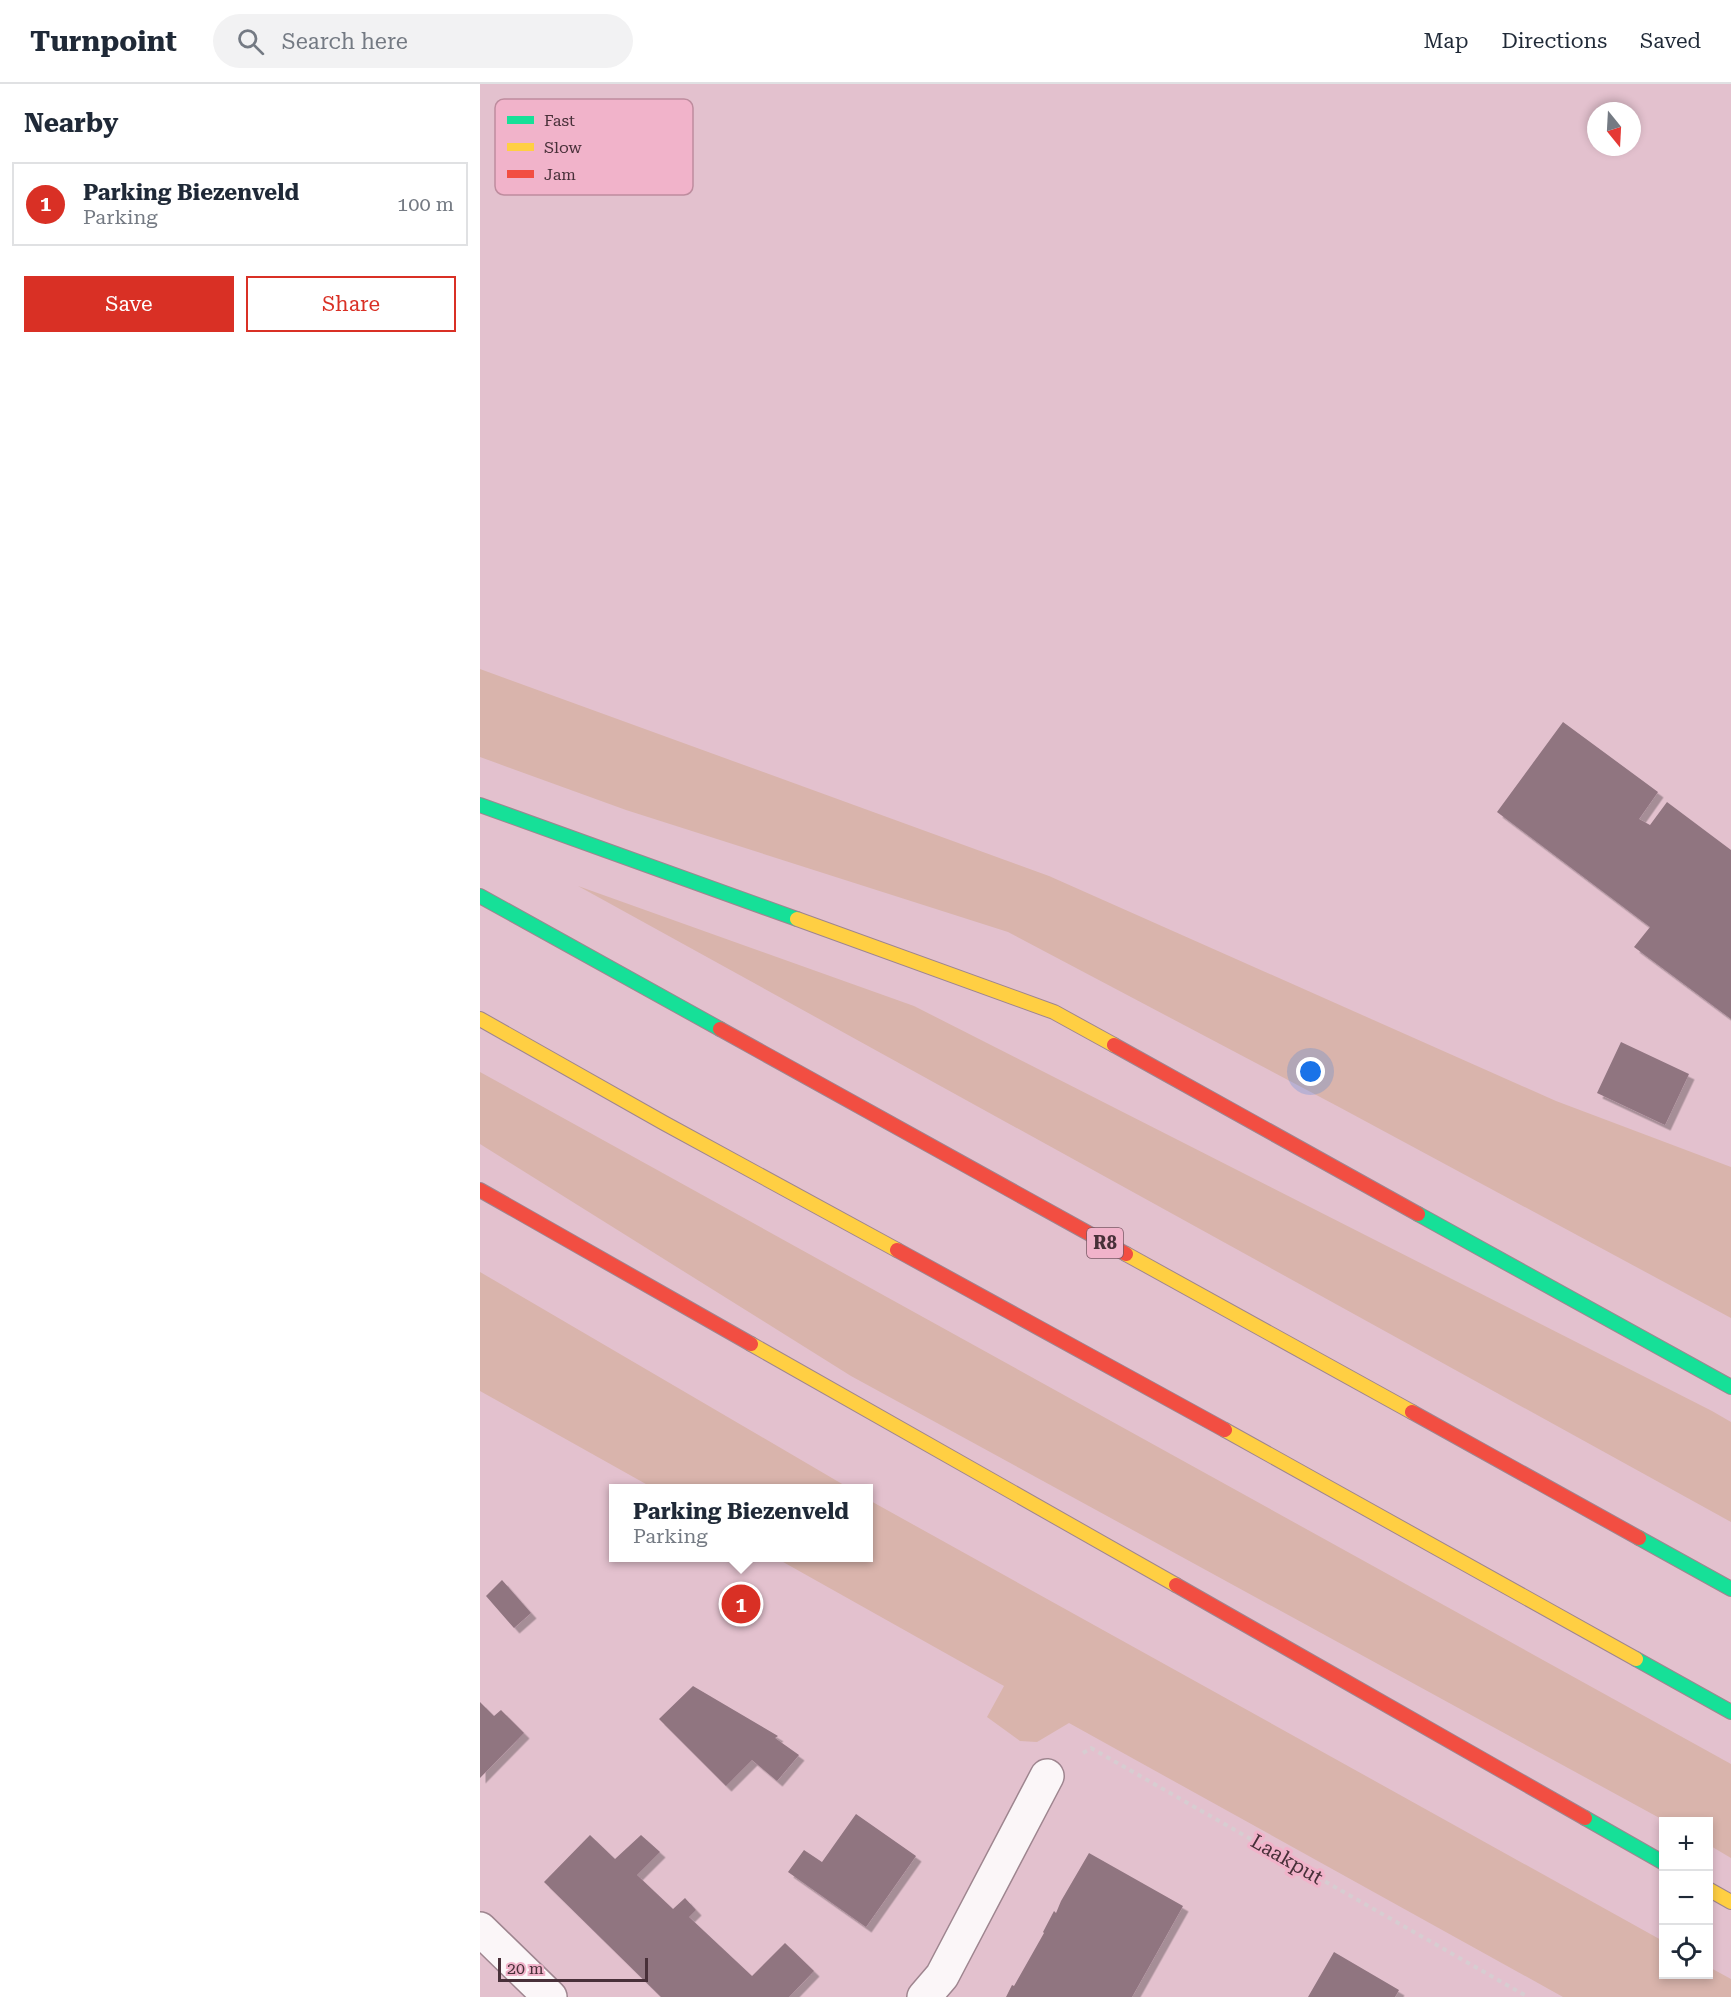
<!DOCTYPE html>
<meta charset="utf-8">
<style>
body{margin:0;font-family:"Roboto Serif",serif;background:#f2f2f3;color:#1f2937}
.controls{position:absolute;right:18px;bottom:18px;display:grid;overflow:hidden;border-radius:0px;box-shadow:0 3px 9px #0003}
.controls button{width:54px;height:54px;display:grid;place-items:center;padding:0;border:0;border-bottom:2px solid #e0e1e3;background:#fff;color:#1f2937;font:30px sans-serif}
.compass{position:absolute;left:1107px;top:18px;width:54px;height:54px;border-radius:50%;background:#fff;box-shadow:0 3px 9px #0003;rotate:162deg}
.scale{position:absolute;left:18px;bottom:15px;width:150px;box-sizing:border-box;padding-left:6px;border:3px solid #483039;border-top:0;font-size:16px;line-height:21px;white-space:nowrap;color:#483039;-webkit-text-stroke:4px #f1b3ca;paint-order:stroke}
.you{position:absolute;left:831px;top:988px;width:21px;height:21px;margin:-15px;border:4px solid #fff;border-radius:50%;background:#1a73e8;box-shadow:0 0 0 9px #1a73e833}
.badge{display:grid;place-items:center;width:39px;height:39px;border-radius:50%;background:#d93025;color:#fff;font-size:20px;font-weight:700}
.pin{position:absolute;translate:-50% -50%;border:3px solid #fff;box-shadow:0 2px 6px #0006}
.popup{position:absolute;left:129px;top:1400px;width:264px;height:78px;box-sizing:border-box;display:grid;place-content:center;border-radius:0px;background:#fff;filter:drop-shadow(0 2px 4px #0005);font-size:20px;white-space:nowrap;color:#747a83}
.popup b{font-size:22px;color:#1f2937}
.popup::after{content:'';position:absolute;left:50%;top:100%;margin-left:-12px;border:12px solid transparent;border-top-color:#fff}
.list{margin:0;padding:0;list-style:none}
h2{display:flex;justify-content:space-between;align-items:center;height:78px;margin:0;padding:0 24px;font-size:26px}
h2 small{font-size:20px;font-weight:400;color:#747a83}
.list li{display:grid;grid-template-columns:39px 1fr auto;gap:18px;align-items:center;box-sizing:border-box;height:84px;margin:0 12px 12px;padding:0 12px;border:2px solid #e0e1e3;border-radius:0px}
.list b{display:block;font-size:22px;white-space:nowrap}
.list p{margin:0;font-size:20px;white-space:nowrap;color:#747a83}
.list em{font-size:20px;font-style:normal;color:#747a83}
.actions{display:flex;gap:12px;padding:18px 24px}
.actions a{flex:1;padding:14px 0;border:2px solid #d93025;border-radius:0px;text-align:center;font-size:21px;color:#d93025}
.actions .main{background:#d93025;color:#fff}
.icon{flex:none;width:33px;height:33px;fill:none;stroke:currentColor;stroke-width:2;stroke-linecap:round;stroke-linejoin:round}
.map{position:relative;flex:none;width:1251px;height:1913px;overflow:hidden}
header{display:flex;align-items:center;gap:36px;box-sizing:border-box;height:84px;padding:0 30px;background:#fff;border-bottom:2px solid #e0e1e3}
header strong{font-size:28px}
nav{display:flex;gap:33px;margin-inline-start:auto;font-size:21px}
.search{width:420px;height:54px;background:#f2f2f3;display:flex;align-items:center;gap:15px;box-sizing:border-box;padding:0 21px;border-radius:33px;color:#747a83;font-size:22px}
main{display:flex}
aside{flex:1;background:#fff}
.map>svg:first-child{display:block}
.green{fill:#d9b4ac}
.building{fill:#907580;filter:url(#shadow)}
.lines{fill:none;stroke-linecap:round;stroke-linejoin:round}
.street-casing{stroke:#9e858f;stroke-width:36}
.fast-casing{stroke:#9e858f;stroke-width:16}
.slow-casing{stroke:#9e858f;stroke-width:16}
.jam-casing{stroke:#9e858f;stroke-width:16}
.path{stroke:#d7cdd1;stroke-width:4;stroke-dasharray:4.5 4.5;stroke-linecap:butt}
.street{stroke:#fbf6f8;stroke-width:33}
.fast{stroke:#16e098;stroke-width:14}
.slow{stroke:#ffcf43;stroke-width:14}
.jam{stroke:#f24e42;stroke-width:14}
.labels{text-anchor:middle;stroke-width:6;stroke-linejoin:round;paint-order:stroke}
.shield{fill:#f1b3ca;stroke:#7b5764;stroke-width:1.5}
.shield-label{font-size:18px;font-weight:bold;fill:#483039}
.street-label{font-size:20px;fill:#483039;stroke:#f1b3ca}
.key{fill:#f1b3ca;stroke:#be8c9e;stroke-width:1.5}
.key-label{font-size:16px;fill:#483039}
</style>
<header>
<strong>Turnpoint</strong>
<div class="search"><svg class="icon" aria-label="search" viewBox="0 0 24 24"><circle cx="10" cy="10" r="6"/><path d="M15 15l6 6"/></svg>Search here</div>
<nav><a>Map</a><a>Directions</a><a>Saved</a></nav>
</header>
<main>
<aside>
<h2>Nearby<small></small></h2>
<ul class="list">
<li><span class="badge">1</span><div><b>Parking Biezenveld</b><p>Parking</p></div><em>100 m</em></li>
</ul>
<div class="actions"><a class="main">Save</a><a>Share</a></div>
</aside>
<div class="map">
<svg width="1251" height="1913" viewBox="0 0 1251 1913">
<defs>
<filter id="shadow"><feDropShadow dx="5.5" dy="5.5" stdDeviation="0" flood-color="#0004"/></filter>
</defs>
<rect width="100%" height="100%" fill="#e3c1ce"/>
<path class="green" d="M0,585L569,792L1076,1017L1251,1083V1234L859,1023L528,848L146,726L0,673Z
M98,802L434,922L1232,1327L1251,1338V1438Z
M0,988L1251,1680V1774L1229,1761L1228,1738L1185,1737L371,1292L0,1060Z
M0,1188L369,1404H173L0,1307Z
M389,1416L1183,1857L1184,1890H1228L1229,1883L1251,1895V1913H1083L589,1639L557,1658L540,1657L507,1633L524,1602L296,1474H388Z"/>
<path class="building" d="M1083,638L1178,708L1159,735L1170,741L1187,718L1251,766V935L1154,863L1170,843L1017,728Z
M1141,958L1209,990L1185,1041L1117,1009Z
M22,1496L51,1529L34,1544L6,1512Z
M213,1602L298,1652L295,1654L319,1671L297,1697L272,1676L246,1702L179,1635Z
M0,1618L14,1632L21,1626L44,1649L0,1694Z
M376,1730L436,1772L386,1843L308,1788L324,1766L342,1778Z
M110,1751L135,1775L161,1751L180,1768L157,1791L193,1825L205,1814L216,1826L209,1833L272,1892L305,1859L334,1887L309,1913H181L64,1798Z
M609,1769L703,1822L652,1913H526L532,1901L534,1902L564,1849L563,1848L574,1827L576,1829L581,1817Z
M854,1868L919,1906L915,1913H828Z"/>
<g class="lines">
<g class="street-casing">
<path id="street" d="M0,1845L70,1913
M444,1913L462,1892L567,1692"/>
</g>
<g class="fast-casing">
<path id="fast" d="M0,721L317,835
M0,812L240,945
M938,1130L1251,1303
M1159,1454L1251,1505
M1156,1575L1251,1628
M1105,1734L1184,1779"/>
</g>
<g class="slow-casing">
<path id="slow" d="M317,835L574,928L634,961
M0,935L184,1039L417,1166
M646,1170L932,1328
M271,1260L696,1501
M745,1346L1156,1575
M1228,1805L1251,1818"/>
</g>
<g class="jam-casing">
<path id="jam" d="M240,945L646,1170
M634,961L938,1130
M0,1106L271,1260
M417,1166L745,1346
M932,1328L1159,1454
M696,1501L1105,1734"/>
</g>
<path class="path" d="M603,1669L611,1664L1048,1913"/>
<use href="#street" class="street"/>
<use href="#fast" class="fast"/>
<use href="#slow" class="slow"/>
<use href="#jam" class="jam"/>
</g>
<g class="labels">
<rect class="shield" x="607" y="1144" width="36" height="30" rx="4.5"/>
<g class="shield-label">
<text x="625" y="1165">R8</text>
</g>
<g class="street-label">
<text transform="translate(807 1775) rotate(30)" y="7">Laakput</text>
</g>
</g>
<rect x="15" y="15" width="198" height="96" rx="9" class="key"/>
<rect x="27" y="32" width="27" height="8" fill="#16e098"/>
<rect x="27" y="59" width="27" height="8" fill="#ffcf43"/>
<rect x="27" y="86" width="27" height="8" fill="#f24e42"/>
<g class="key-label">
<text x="64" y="42">Fast</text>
<text x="64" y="69">Slow</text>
<text x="64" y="96">Jam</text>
</g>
</svg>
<div class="controls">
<button>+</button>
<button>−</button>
<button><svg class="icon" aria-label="locate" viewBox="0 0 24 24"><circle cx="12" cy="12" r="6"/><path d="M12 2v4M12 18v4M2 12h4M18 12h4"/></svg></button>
</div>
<svg class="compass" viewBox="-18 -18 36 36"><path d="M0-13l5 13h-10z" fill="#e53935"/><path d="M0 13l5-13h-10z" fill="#747a83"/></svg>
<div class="scale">20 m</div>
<div class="you"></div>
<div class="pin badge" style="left:261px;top:1520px">1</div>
<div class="popup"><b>Parking Biezenveld</b>Parking</div>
</div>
</main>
